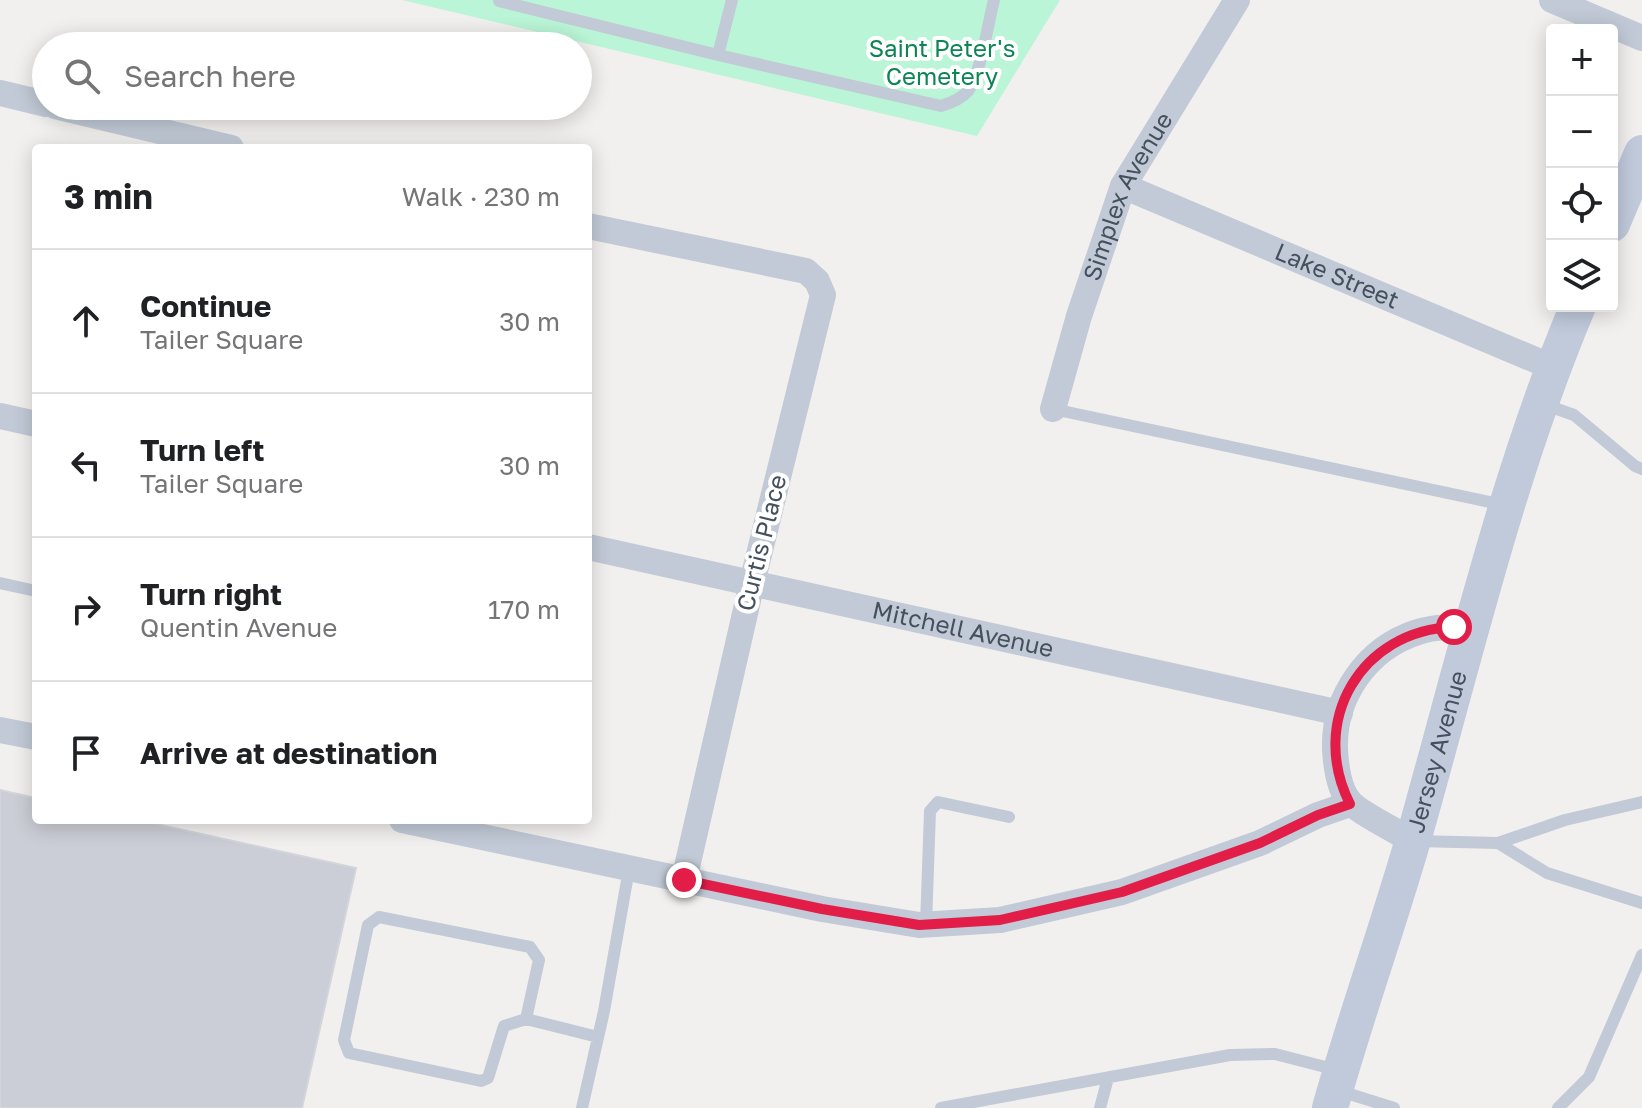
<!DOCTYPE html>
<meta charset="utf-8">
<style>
body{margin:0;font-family:"Golos Text",sans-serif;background:#f6f6f6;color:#202124}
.controls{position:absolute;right:24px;top:24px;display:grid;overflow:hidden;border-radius:8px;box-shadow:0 4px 20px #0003}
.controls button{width:72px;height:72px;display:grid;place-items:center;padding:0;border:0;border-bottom:2px solid #e0e0e0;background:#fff;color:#202124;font:40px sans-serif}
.stop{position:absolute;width:24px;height:24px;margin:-18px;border:6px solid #e11d48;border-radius:50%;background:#fff}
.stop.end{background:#e11d48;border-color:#fff;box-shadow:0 2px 8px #0008}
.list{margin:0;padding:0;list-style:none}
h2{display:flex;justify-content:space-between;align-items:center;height:104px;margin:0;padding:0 32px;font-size:34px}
h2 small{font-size:26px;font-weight:400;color:#757577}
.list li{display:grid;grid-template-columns:52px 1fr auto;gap:24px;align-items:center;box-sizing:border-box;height:144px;padding:0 32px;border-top:2px solid #e0e0e0}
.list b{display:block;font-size:30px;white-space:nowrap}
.list p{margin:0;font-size:26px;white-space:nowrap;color:#757577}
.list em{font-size:26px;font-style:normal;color:#757577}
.icon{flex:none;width:44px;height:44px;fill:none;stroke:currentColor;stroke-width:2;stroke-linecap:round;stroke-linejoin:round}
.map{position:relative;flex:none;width:1642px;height:1108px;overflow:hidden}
.search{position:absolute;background:#fff;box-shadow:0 4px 20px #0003;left:32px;top:32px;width:560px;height:88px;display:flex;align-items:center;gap:20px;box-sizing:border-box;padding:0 28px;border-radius:44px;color:#757577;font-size:30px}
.panel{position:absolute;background:#fff;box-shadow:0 4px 20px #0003;left:32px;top:144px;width:560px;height:680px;border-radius:8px}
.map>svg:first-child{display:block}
.green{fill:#b9f5d6}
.building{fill:#cbced6;stroke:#d3d5dc;stroke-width:2}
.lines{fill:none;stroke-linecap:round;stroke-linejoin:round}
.lane{stroke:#c1cad6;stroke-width:12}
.street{stroke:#c1cad6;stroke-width:26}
.secondary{stroke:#c0cadb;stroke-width:36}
.route{stroke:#e11d48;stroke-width:10}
.labels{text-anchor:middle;stroke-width:8;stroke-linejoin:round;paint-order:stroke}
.park-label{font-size:24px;fill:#0c8554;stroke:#fff}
.street-label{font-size:24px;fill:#45505f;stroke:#fff}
</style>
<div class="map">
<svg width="1642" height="1108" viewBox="0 0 1642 1108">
<rect width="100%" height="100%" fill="#f2f0ef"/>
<path class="green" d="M402,0H1060L977,136Z"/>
<path class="building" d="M0,790L36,798V820H138L356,868L302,1108H0Z"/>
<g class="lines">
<path class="lane" d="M499,1L718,55L732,0
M718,55L941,106C951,103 961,99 968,91C981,74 988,23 994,0
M1543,404L1574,415L1635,466L1642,469
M1053,409L1504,505
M0,583L36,591
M1416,841L1498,843L1547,873L1642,903
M1498,843L1565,820L1642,802
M926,925L930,811L938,802L1009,817
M526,1019L504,1026L488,1078L481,1081L349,1053L344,1040L368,925L379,917L530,947L539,960L526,1019L598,1037
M1340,1091L1394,1108
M582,1108L604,1011L629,869
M941,1108L1230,1055L1275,1054L1337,1070
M1100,1108L1108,1078
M1558,1108L1589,1077L1642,955"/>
<g class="street">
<path d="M1552,0L1642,38"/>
<path d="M0,93L46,104"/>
<path d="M55,106L231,148"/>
<path id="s1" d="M1123,186L1552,367"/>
<path d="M588,226L806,271L817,281L823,295L752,583L684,880"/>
<path id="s2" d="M1053,409L1079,316L1123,186L1237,0"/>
<path d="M0,416L36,424"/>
<path id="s3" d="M588,547L1340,713"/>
<path d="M0,730L36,737"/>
<path d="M402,820L822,909L919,925L1000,920L1122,892L1260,843L1318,815L1350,804"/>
<path d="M1413,841C1400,833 1358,812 1350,802C1339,790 1336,766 1335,750C1333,697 1367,648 1418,632C1436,626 1454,627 1473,628"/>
</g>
<g class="secondary">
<path d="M1612,224L1642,153"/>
<path id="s4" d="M1330,1108C1357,1011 1392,916 1419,819C1467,648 1509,470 1578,306"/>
</g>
</g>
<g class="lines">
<path class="route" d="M684,880L822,909L919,925L1000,920L1122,892L1260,843L1318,815L1350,804C1308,721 1361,630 1454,627"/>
</g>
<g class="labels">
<g class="park-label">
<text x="942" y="57">Saint Peter's<tspan x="942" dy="28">Cemetery</tspan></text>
</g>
<g class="street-label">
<text dy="8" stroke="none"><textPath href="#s2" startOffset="226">Simplex Avenue</textPath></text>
<text dy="8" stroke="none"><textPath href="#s1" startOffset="232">Lake Street</textPath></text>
<text transform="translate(762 543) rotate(-76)" y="8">Curtis Place</text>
<text dy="8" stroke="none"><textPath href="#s3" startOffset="384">Mitchell Avenue</textPath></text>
<text dy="8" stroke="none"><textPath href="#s4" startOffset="372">Jersey Avenue</textPath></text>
</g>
</g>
</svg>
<div class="controls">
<button>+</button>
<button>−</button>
<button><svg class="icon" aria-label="locate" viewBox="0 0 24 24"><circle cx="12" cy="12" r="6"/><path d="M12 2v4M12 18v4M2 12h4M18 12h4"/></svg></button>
<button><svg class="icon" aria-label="layers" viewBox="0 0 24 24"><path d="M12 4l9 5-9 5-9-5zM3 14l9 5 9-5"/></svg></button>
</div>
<div class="stop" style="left:1454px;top:627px"></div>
<div class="stop end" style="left:684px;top:880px"></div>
<div class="search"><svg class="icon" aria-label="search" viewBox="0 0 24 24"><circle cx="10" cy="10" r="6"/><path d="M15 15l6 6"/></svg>Search here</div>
<section class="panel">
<h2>3 min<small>Walk · 230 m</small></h2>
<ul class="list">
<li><svg class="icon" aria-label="ahead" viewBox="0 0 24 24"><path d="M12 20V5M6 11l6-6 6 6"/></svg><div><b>Continue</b><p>Tailer Square</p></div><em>30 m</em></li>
<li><svg class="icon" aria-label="left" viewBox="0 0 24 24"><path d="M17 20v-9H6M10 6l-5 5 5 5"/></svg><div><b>Turn left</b><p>Tailer Square</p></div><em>30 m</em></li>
<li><svg class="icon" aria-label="right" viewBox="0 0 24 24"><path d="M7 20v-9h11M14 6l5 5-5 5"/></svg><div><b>Turn right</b><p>Quentin Avenue</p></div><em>170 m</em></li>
<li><svg class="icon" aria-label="arrive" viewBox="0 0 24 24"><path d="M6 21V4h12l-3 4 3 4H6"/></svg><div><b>Arrive at destination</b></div></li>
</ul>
</section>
</div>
